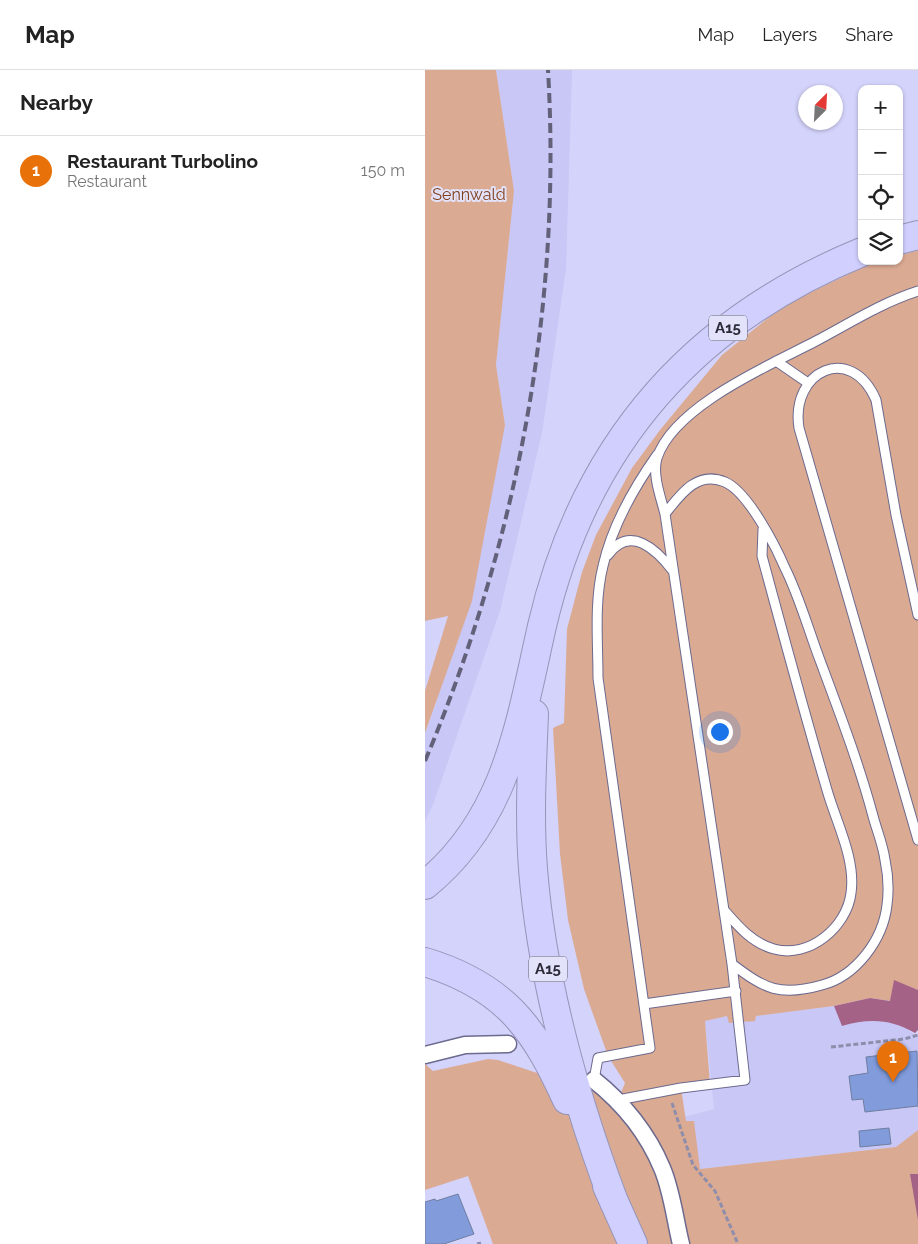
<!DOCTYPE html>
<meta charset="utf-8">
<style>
body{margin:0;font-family:Raleway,sans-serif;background:#f6f6f6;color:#222}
.controls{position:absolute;right:15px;top:15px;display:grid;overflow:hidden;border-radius:10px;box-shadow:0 1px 4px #0004}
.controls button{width:45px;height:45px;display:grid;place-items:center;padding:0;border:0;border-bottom:1px solid #e0e0e0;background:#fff;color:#222;font:25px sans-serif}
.compass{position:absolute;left:373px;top:15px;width:45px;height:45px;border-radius:50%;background:#fff;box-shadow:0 1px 4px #0004;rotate:24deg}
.you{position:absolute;left:294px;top:661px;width:18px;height:18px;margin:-12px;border:4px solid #fff;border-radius:50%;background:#1a73e8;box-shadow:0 0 0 8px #1a73e833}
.badge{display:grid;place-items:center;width:32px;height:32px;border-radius:50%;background:#ea580c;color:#fff;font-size:16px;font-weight:700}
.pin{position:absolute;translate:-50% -41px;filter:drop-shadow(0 1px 2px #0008)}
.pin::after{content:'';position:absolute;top:26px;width:18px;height:15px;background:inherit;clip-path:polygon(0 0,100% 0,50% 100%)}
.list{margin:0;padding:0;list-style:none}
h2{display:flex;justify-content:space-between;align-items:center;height:65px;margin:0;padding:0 20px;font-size:21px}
h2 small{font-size:16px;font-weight:400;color:#767676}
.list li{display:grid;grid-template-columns:32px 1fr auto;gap:15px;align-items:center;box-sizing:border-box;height:70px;padding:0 20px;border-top:1px solid #e0e0e0}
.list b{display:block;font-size:19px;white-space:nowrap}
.list p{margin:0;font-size:16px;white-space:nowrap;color:#767676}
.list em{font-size:16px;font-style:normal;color:#767676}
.icon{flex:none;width:28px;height:28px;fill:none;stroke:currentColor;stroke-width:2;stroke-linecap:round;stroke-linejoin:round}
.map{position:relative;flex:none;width:493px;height:1174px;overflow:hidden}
header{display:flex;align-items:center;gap:30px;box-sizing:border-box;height:70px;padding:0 25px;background:#fff;border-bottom:1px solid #e0e0e0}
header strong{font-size:24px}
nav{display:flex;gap:28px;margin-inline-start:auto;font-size:18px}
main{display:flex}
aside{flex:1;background:#fff}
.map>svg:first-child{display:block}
.built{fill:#c8c7f5}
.green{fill:#dbaa93}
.water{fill:#a56287}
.building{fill:#819bdb;stroke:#6f7ea0}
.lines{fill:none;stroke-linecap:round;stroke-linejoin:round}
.service-casing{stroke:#6c6a8e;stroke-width:11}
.minor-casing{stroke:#6c6a8e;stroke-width:19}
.motorway-casing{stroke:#9695b9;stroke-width:30}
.path{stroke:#8e8dab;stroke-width:3;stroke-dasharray:5 2.5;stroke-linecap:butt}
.service{stroke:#fff;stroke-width:9}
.minor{stroke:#fff;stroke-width:16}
.motorway{stroke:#d0cffe;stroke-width:28}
.rail{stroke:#626179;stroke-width:4;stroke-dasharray:10 5;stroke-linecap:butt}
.labels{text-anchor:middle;stroke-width:4;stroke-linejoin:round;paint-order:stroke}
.shield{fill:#e2e2fa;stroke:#616173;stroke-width:1}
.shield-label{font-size:15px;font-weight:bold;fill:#2a2a39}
.park-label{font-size:16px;fill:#803e1b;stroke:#e2e2fa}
</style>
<header>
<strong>Map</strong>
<nav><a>Map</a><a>Layers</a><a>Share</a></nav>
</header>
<main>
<aside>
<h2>Nearby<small></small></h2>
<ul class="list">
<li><span class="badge" style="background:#e8710a">1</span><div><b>Restaurant Turbolino</b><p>Restaurant</p></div><em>150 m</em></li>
</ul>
</aside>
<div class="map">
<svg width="493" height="1174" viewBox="0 0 493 1174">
<rect width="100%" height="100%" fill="#d4d3fb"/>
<path class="built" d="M71,0H147L141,199L117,363L75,541L9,732L0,751V663L11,634L80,355L71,295L89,121Z
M409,936L418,956L435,950L465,952L480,958L493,967V1060L471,1077L275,1099L259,1047L289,1039L280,951L302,946L315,951H330L331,946Z"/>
<path class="green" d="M0,0H71L89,121L71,295L80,355L47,531L0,663V621L23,546L0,551Z
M493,180V920L469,911L466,931L445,928L409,936L331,946L330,951L304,953L302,946L280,951L285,1014L256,1018L261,1051H269L275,1099L471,1077L493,1060V1174H68L43,1106L0,1120V994L8,1001L63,989L73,990L193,1030L200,1013L183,986L159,919L143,850L135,784L128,658L139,653L142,559L157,502L171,465L207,398L235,360L297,285L358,236L438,197L458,191H474V186Z"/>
<path class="water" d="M469,910L493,920V960L490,963C466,949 444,948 417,956L409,936L445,928L465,931Z
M485,1104H493V1150Z"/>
<path class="building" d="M492,981L493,1036L440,1042L438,1029L427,1030L424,1006L443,1003L441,987Z
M464,1058L466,1074L435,1077L434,1061Z
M33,1124L49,1164L19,1174H0V1132L10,1129L11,1131Z"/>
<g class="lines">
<g class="service-casing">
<path id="service" d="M351,291L383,313
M240,444C255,425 272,400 300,412C323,422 350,475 360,498C375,528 384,562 396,593C415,644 434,694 448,746C452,761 458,775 460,790C463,804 464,820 462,835C458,870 431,906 397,915C355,927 340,919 307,894
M183,485C205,454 232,480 248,501
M493,545L471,445L451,330C426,272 365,301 374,358L493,770
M299,840C313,856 327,873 349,879C384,889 422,857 426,823C431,789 411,752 402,720C379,642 358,564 337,486L338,459
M219,934L311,921
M169,1010L173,988L225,978L173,608C173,571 169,532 178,496C187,456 208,419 232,385
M193,1030L256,1018L320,1010L307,894L240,444C236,428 227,405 232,388C249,336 345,295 391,271C425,253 456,233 493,221"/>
</g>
<g class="minor-casing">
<path id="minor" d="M0,985L40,975L83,974
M169,1010C198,1033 223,1064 237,1098C247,1121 250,1150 256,1174"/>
</g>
<g class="motorway-casing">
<path id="motorway" d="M474,170L493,165
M109,644C107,696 104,747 108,799C117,911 150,1028 189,1132
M0,815C82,749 95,653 117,556C159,376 266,252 437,182
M0,892C79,916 109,957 142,1030
M182,1116L208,1174"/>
</g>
<path class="path" d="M406,977L479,969L493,965
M247,1033L268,1095L290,1121L313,1174
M52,1174L56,1173"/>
<use href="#service" class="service"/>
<use href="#minor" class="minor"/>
<use href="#motorway" class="motorway"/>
<path class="rail" d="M0,691C92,473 137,236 123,0"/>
</g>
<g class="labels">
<g class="shield">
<rect x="284" y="245.5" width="38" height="25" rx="4"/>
<rect x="104" y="886.5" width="38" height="25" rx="4"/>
</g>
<g class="shield-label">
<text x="303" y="263">A15</text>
<text x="123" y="904">A15</text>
</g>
<g class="park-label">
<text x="44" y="130">Sennwald</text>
</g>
</g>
</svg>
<div class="controls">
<button>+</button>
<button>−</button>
<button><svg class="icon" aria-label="locate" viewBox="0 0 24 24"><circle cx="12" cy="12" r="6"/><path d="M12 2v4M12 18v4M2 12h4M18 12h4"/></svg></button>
<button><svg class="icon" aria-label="layers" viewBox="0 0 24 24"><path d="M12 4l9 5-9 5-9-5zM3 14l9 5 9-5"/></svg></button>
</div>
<svg class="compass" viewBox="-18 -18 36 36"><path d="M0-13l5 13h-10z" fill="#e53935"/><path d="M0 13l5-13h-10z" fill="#767676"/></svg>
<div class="you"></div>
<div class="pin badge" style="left:468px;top:1012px;background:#e8710a">1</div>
</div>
</main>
